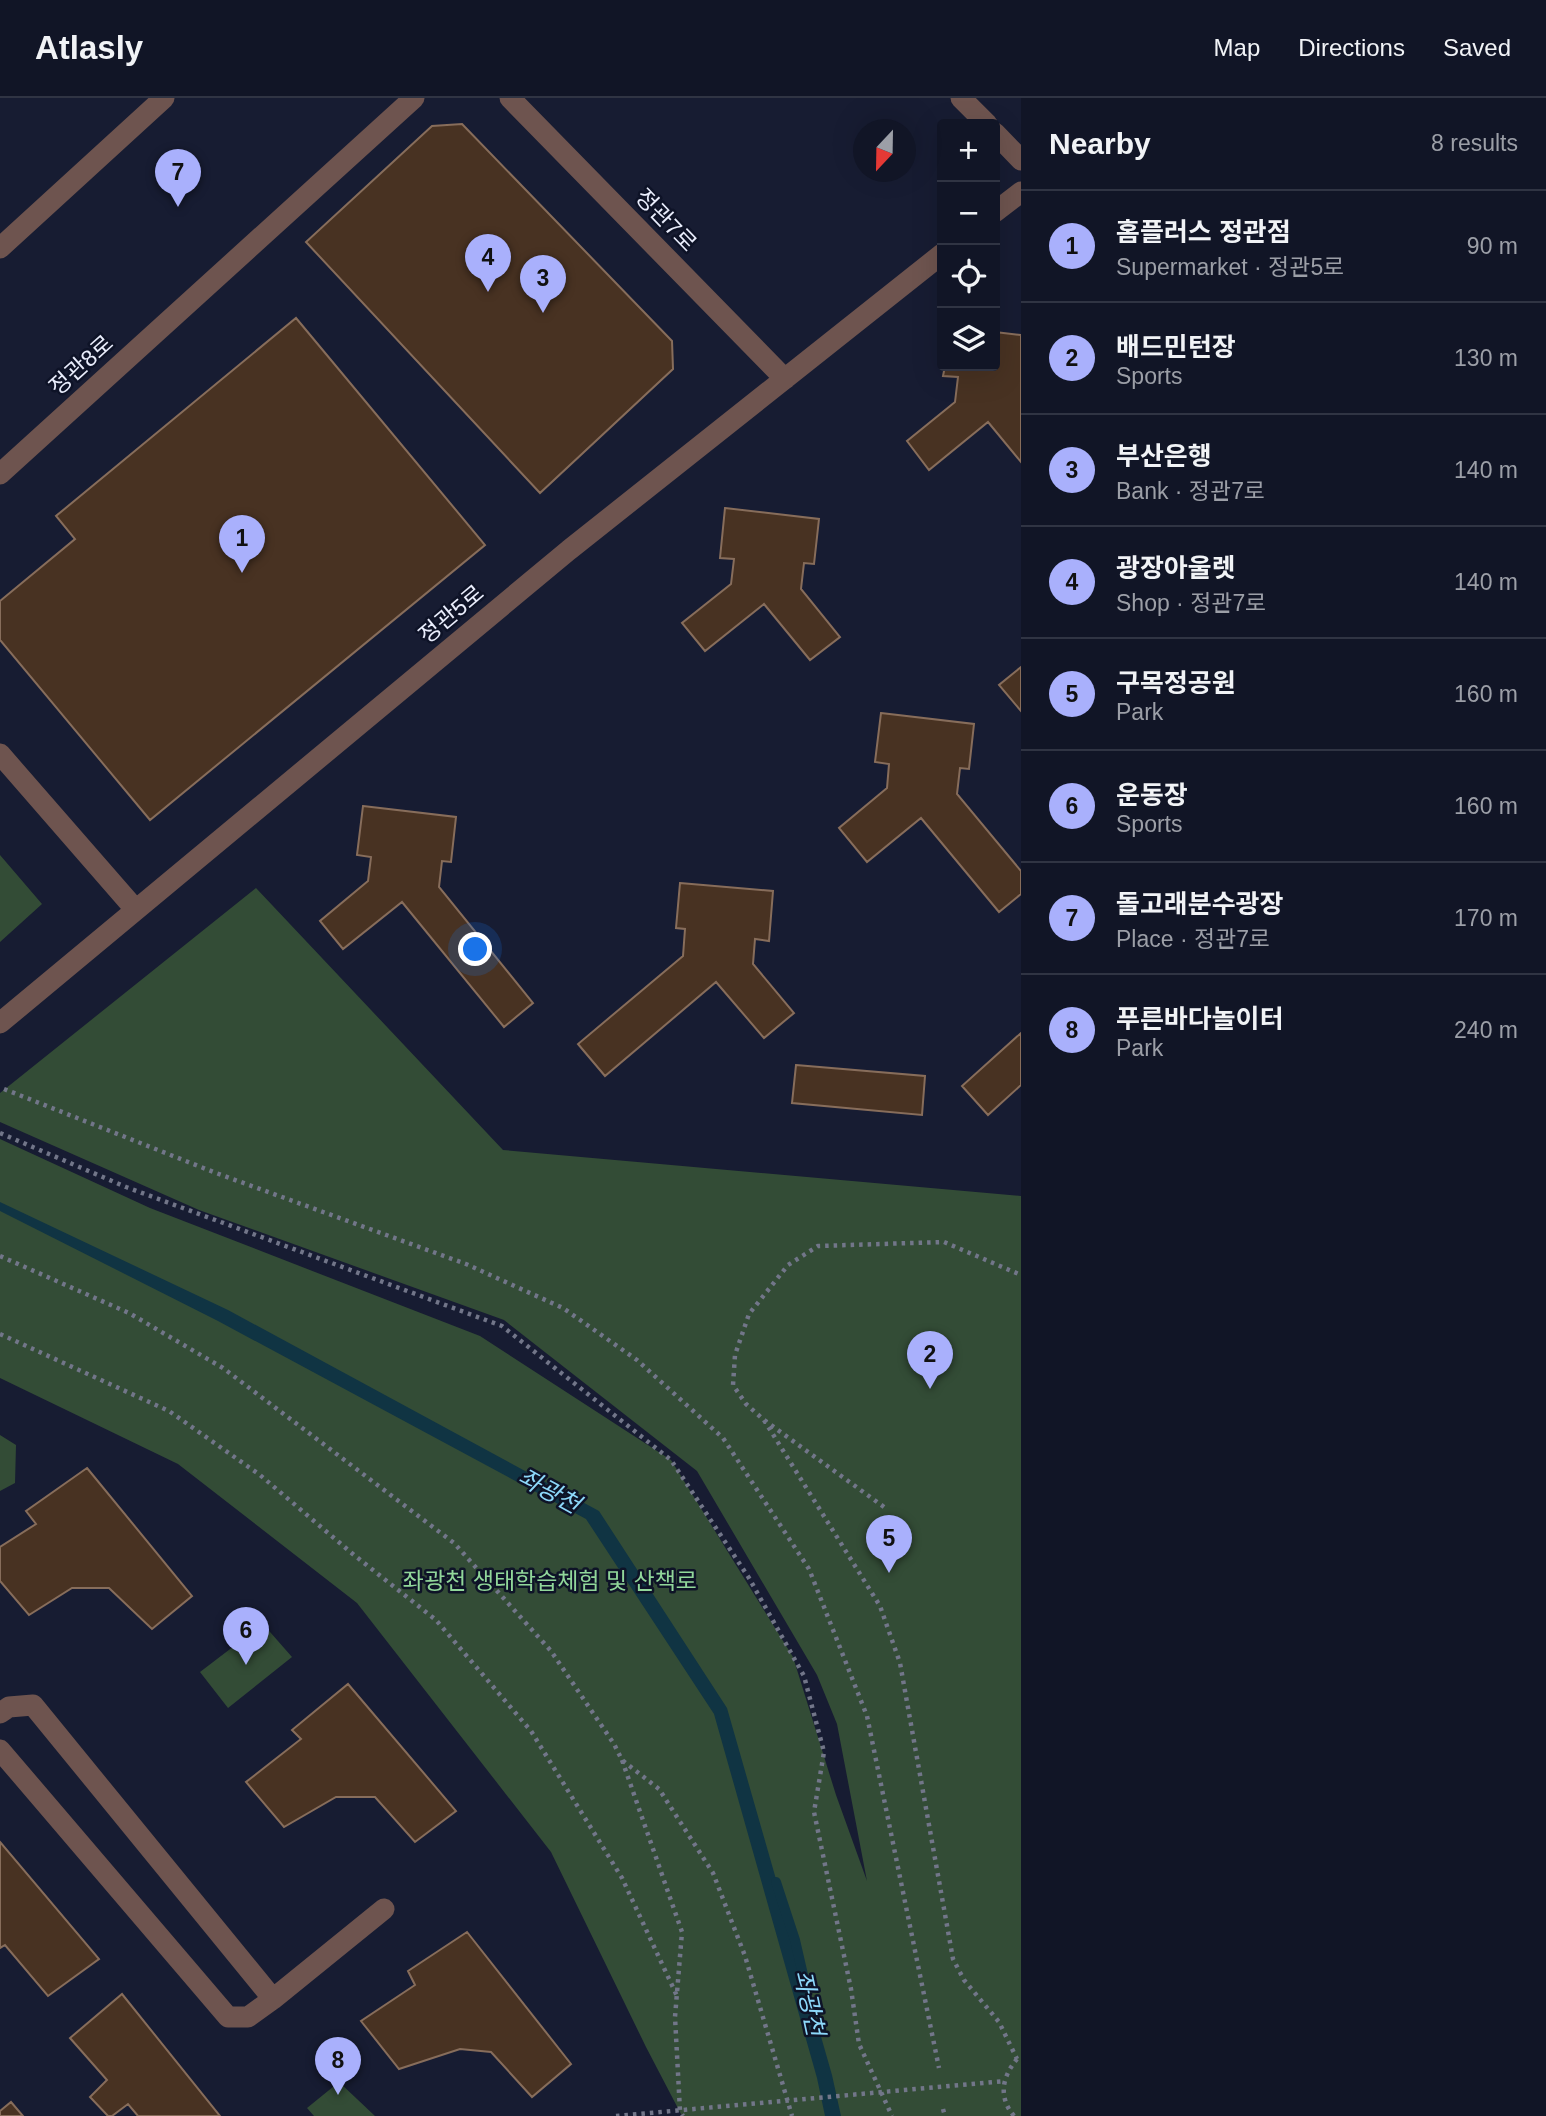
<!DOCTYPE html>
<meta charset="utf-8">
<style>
body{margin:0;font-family:Helvetica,"Noto Sans KR",sans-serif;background:#1a1e2e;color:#f1f3f6}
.controls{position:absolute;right:21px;top:21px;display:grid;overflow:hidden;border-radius:7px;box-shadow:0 7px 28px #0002}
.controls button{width:63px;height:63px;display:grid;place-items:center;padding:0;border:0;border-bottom:2px solid #303443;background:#111526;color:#f1f3f6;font:35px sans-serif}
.compass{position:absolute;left:853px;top:21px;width:63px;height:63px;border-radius:50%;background:#111526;box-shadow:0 7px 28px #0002;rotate:202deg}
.you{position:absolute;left:476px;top:852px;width:24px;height:24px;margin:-18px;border:5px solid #fff;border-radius:50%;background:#1a73e8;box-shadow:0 0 0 10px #1a73e833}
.badge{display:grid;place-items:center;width:46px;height:46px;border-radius:50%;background:#a9b0fc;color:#111;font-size:23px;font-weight:700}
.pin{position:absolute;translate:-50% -58px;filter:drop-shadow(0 2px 4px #0008)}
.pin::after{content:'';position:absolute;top:37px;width:24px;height:21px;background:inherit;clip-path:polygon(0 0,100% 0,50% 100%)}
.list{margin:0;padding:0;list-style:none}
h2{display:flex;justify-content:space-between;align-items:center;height:91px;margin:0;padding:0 28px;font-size:30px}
h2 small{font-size:23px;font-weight:400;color:#9c9fa7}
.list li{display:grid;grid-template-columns:46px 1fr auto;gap:21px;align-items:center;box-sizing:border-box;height:112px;padding:0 28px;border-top:2px solid #303443}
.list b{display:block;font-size:26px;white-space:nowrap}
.list p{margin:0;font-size:23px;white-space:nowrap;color:#9c9fa7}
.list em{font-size:23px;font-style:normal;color:#9c9fa7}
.icon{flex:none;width:38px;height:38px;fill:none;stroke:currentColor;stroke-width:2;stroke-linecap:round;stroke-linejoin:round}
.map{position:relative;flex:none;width:1021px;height:2018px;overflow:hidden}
header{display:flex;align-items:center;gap:42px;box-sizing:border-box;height:98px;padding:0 35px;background:#111526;border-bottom:2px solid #303443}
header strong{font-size:33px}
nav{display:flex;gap:38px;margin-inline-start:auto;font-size:24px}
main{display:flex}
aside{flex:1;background:#111526}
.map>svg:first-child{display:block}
.green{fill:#334c36}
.water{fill:#103443}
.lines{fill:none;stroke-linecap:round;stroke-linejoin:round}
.stream{stroke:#103443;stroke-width:10}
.building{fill:#483222;stroke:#876d5b;stroke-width:2}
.path{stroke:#727689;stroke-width:4.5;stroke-dasharray:3.5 5;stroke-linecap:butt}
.minor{stroke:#6e544f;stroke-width:21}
.labels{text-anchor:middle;stroke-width:5;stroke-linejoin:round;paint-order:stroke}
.street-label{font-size:23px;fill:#e9edfc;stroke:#0e1327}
.park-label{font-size:23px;fill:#91d79a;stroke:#0e1327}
.water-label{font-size:24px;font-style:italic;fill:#8dd8fa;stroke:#0e1327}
</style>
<header>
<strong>Atlasly</strong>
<nav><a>Map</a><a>Directions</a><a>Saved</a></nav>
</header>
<main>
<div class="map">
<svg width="1021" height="2018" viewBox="0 0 1021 2018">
<rect width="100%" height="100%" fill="#171c32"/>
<path class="green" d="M0,757L42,806L0,844Z
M256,790L503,1052L1021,1098V2018H682L646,1949L551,1754L357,1505L178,1366L0,1280V1041L150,1110L480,1238L671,1362L793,1559L836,1697L867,1783L837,1626L817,1577L697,1373L504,1222L199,1112L0,1024V995Z
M0,1337L16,1347L15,1385L0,1393Z
M263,1526L292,1559L228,1610L200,1574Z
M339,1984L375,2018H314L307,2010Z"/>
<path class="water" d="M0,1104L228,1212L599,1413L727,1610L832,1977L841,2018H825L817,1980L714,1616L586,1421L218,1223L0,1113Z"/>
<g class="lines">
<path class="stream" d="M776,1784L795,1842L804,1881"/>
</g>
<path class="building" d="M462,26L672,243L673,271L540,395L306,144L432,28Z
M296,220L485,447L150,722L0,542V503L75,441L56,418Z
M995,234L1021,237V364L988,324L929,372L907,343L955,304L958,279L943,278L945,268H995Z
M725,410L819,421L814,466L804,465L801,491L840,539L810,562L764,506L705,553L682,525L731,486L734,461L720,460Z
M1021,569V613L999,587Z
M881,615L974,626L969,671L960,670L957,696L1021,773V796L999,814L921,720L867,764L839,730L887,690L889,666L875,664Z
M363,708L456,719L451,764L442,763L439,789L533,905L504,929L402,804L343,851L320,823L368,783L371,759L357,757Z
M680,785L773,793L769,843L755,841L753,866L794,915L764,940L716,884L605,978L578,946L683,858L685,831L676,830Z
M1021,935V987L988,1017L962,988Z
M796,967L925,978L922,1017L792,1005Z
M87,1370L192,1498L152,1531L109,1490H72L29,1517L0,1483V1449L36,1426L26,1413Z
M348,1586L456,1713L415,1744L375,1699H336L284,1729L246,1684L301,1641L292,1632Z
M0,1744L99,1861L48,1898L5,1847L0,1850Z
M467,1834L571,1966L532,1999L491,1954L460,1951L399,1971L361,1923L415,1887L408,1873Z
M122,1896L220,2018H138L128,2006L112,2018H108L90,1999L107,1982L70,1940Z
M11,2004L23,2018H0V2013Z"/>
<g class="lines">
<path class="path" d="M4,991L216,1075L466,1166L563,1210L637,1262L723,1340L809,1471L867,1618L939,1970
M0,1035L126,1089L502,1228L671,1362L749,1480L804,1578L824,1654L814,1714L851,1891L859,1946L892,2018
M0,1158L129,1215L223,1270L454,1445L551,1553L614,1646L622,1662L659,1691L713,1775L745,1858L792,2018
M0,1236L169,1313L260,1377L354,1457L436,1522L531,1633L622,1780L677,1898
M764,1322L880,1508L900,1565L953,1861L964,1882L999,1924L1017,1961
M884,1409L764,1322L746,1306L733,1287L735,1257L749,1216L788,1167L818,1148L944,1144L1021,1177
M622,1662L682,1834L675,1919L680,2013L683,2018
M943,2011L945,2018
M616,2018L1005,1983
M1014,2018C998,1999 1002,1979 1017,1961L1021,1962"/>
<path class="minor" d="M510,0L785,281
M961,0L987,26
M995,35L1021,62
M995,114L1021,94
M0,150L164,0
M0,376L414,0
M0,656L135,811
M0,925L569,452L942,156
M0,1615L9,1609L33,1607L273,1901L248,1919H228L0,1652
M273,1901L384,1811"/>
</g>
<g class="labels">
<g class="street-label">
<text transform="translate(666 122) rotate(46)" y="8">정관7로</text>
<text transform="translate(81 267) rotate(-42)" y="8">정관8로</text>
<text transform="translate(451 516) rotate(-40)" y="8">정관5로</text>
</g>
<g class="park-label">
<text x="550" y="1491">좌광천 생태학습체험 및 산책로</text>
</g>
<g class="water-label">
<text transform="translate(549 1393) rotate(29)" y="8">좌광천</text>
<text transform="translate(809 1905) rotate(78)" y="8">좌광천</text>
</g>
</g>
</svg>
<div class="controls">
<button>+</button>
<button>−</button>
<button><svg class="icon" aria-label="locate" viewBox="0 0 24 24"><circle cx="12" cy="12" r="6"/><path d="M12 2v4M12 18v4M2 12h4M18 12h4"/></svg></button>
<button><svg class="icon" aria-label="layers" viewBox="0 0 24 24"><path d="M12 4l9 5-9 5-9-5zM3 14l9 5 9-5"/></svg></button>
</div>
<svg class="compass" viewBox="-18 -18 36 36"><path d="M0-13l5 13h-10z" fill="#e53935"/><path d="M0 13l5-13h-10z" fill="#9c9fa7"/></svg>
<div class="you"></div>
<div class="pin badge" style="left:242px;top:475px">1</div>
<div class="pin badge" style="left:930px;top:1291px">2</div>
<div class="pin badge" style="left:543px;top:215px">3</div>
<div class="pin badge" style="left:488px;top:194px">4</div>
<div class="pin badge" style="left:889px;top:1475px">5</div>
<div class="pin badge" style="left:246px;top:1567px">6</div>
<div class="pin badge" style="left:178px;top:109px">7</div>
<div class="pin badge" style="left:338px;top:1997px">8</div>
</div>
<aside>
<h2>Nearby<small>8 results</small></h2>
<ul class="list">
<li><span class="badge">1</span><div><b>홈플러스 정관점</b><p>Supermarket · 정관5로</p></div><em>90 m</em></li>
<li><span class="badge">2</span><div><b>배드민턴장</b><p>Sports</p></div><em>130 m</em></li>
<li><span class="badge">3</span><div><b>부산은행</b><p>Bank · 정관7로</p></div><em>140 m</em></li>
<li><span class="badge">4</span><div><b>광장아울렛</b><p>Shop · 정관7로</p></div><em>140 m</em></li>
<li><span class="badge">5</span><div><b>구목정공원</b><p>Park</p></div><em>160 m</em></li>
<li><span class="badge">6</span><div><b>운동장</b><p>Sports</p></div><em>160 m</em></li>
<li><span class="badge">7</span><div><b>돌고래분수광장</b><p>Place · 정관7로</p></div><em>170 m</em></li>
<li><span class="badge">8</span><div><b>푸른바다놀이터</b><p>Park</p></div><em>240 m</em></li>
</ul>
</aside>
</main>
